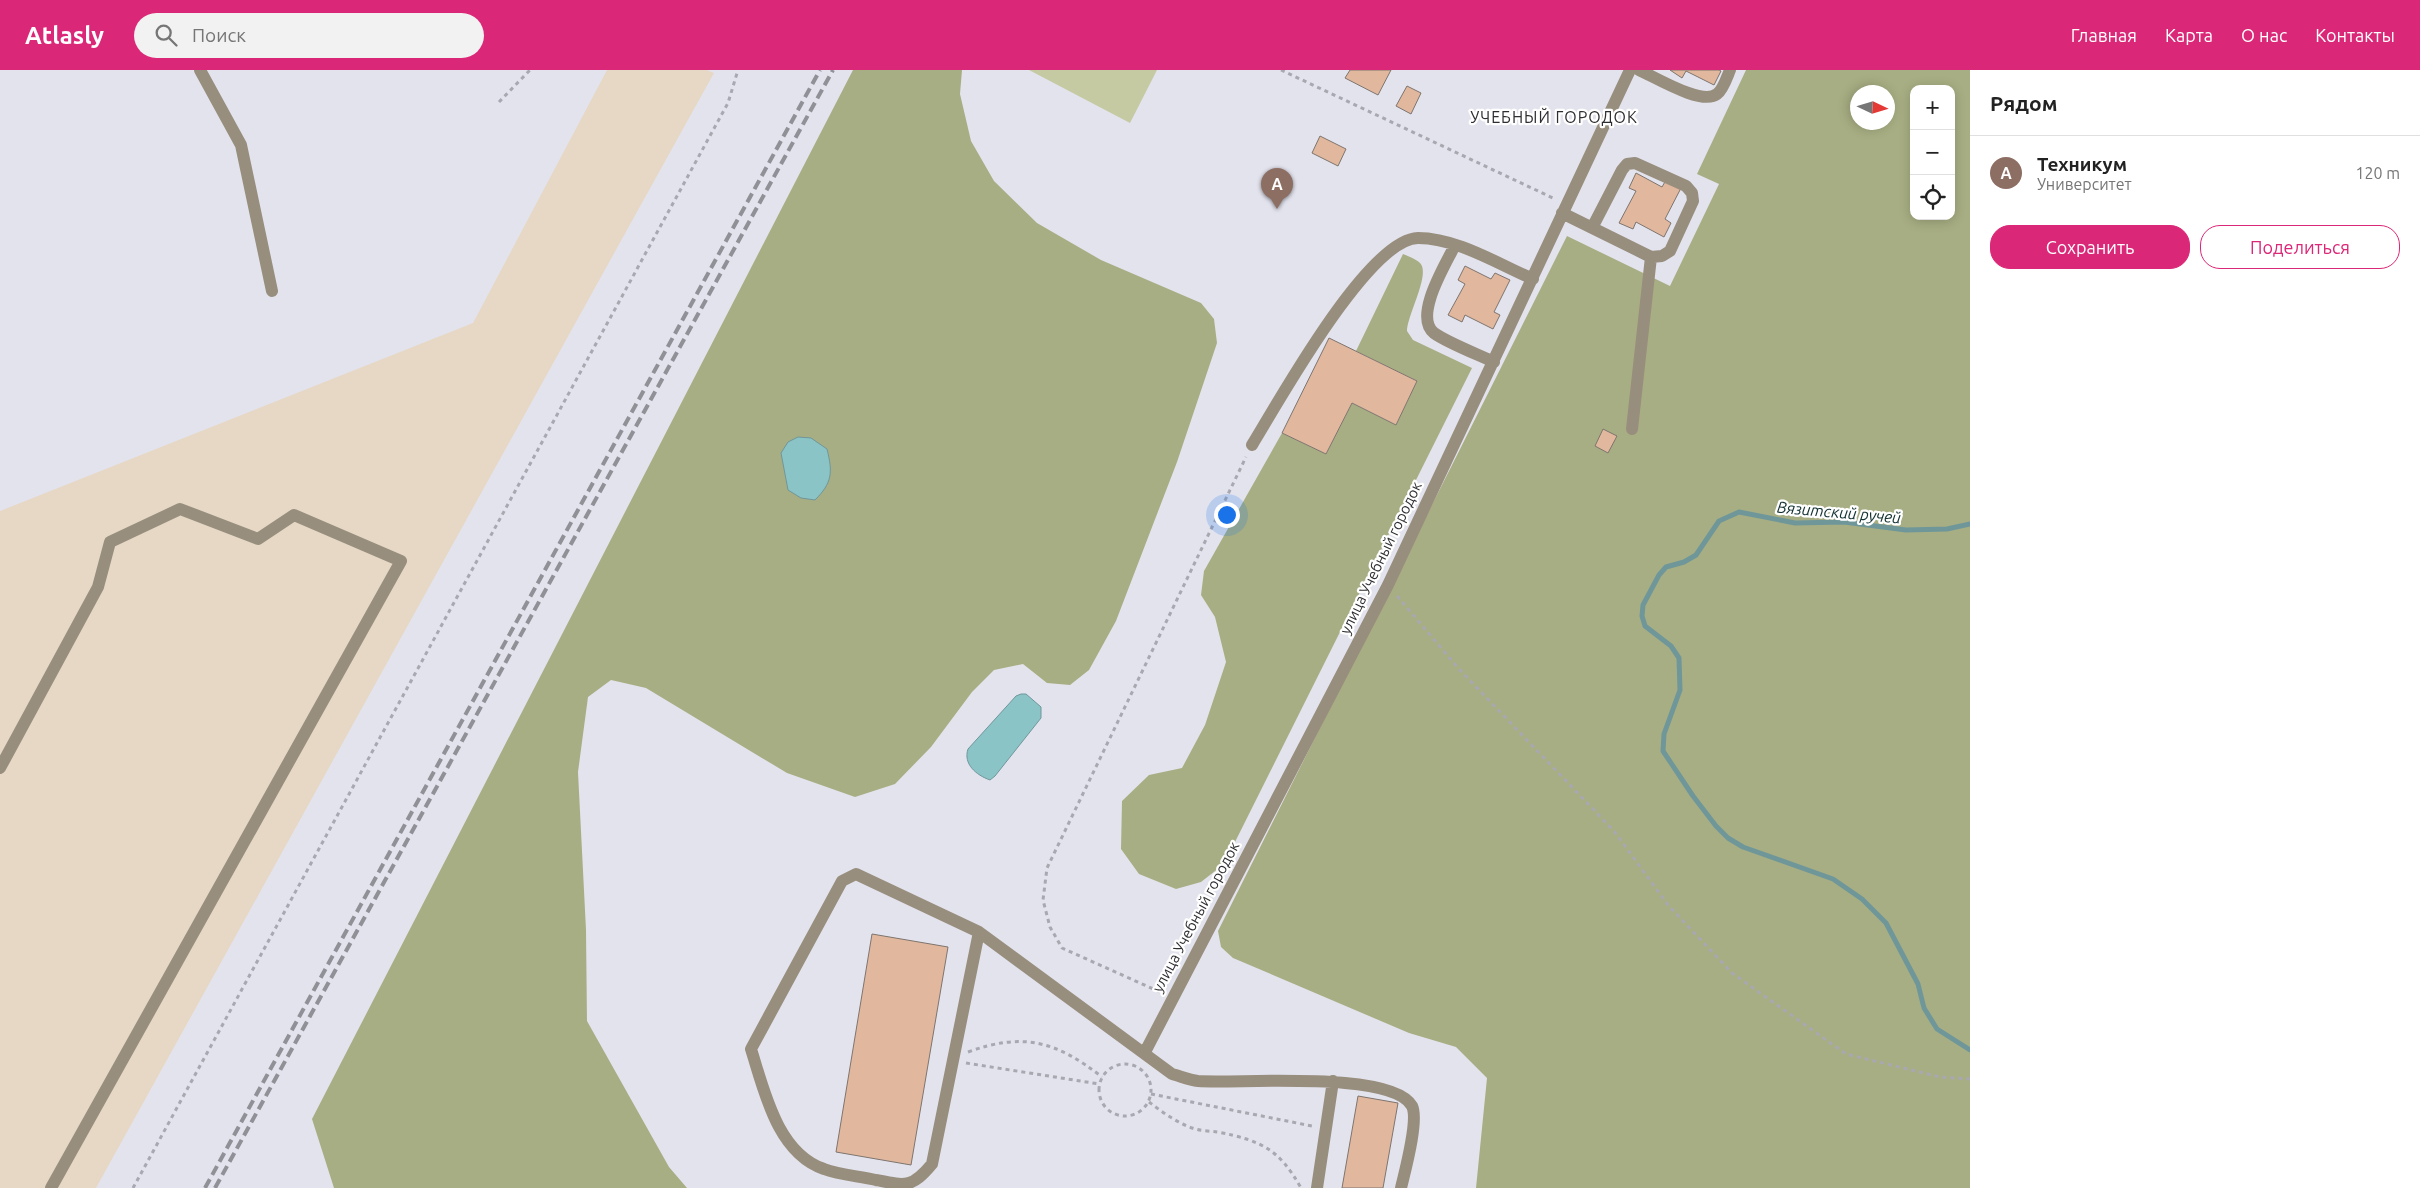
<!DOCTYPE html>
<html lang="ru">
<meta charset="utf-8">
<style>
body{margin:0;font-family:Ubuntu,sans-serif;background:#f2f2f2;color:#222}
.controls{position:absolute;right:15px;top:15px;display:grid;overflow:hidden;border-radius:10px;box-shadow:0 2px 12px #0003}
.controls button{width:45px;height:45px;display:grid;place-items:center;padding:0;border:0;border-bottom:1px solid #e0e0e0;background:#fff;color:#222;font:25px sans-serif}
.compass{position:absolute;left:1850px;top:15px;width:45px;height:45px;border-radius:50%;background:#fff;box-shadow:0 2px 12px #0003;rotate:94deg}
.you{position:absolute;left:1226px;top:444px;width:18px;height:18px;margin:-12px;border:4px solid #fff;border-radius:50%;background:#1a73e8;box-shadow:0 0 0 8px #1a73e833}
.badge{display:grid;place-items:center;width:32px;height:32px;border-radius:50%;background:#db2777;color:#fff;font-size:16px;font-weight:700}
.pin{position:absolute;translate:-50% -41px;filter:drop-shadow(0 1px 2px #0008)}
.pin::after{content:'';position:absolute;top:26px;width:18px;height:15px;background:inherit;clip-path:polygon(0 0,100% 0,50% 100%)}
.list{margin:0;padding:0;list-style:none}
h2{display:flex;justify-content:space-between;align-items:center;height:65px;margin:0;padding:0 20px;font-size:21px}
h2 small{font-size:16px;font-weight:400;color:#767676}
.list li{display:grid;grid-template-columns:32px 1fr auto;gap:15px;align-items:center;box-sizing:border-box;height:75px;padding:0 20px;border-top:1px solid #e0e0e0}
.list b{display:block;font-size:19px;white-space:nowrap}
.list p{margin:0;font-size:16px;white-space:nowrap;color:#767676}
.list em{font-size:16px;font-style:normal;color:#767676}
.actions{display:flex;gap:10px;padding:15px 20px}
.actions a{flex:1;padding:11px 0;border:1px solid #db2777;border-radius:20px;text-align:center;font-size:18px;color:#db2777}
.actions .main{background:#db2777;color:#fff}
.icon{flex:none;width:28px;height:28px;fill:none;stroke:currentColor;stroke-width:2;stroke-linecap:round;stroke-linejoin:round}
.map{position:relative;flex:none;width:1970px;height:1118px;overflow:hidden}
header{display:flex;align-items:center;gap:30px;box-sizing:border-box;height:70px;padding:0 25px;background:#db2777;color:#fff}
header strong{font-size:24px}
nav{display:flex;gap:28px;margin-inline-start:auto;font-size:18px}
.search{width:350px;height:45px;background:#f2f2f2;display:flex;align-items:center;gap:12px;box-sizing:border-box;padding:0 18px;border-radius:28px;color:#767676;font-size:19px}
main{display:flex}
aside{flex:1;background:#fff}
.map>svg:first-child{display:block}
.industrial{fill:#e6d8c5}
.green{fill:#c5caa2}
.forest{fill:#a8ae83;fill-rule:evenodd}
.water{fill:#8bc4c6;stroke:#6f979a}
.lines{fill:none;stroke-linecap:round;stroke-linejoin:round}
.stream{stroke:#6f979a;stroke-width:5}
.building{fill:#e1b89e;stroke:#7e746e}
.path{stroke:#a8a8b0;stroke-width:3;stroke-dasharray:4 4;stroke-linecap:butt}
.minor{stroke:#988e7d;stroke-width:12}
.rail{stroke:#909097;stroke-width:4;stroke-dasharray:10 5;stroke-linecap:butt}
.labels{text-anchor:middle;stroke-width:4.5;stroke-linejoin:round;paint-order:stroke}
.street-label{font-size:15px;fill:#2e2e32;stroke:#fff}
.neighbourhood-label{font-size:16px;letter-spacing:1px;fill:#2e2e32;stroke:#fff}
.water-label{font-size:16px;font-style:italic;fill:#133132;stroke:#fff}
</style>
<header>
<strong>Atlasly</strong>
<div class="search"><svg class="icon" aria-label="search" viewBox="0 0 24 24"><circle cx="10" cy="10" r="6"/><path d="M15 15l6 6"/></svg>Поиск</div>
<nav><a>Главная</a><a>Карта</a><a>О нас</a><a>Контакты</a></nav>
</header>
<main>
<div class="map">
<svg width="1970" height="1118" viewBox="0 0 1970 1118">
<rect width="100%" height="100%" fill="#e3e3ee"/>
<path class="industrial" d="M607,0H707L714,3L96,1118H0V441L473,253Z"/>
<path class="green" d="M1029,0H1157L1130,53Z"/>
<path class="forest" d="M853,0H962L960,24L971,71L994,111L1037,153L1101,190L1201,233L1214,249L1217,273L1177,392L1116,551L1089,600L1070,615L1047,613L1023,594L994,600L972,622L931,677L895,714L855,727L787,703L646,618L611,610L588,627L578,702L586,860L587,951L669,1097L687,1118H334L312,1049Z
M1746,0H1970V1118H1476L1487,1008L1456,977L1409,963L1233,888L1221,877L1218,861L1567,166L1670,216L1719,114L1697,104ZM1914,19H1951V146H1914ZM1858,22H1888V52H1858Z
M1403,184C1408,186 1416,189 1420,193C1431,204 1407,245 1407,261L1413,270L1472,298L1224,794L1201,812L1176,819L1139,804L1121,779L1122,731L1149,705L1182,698L1205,655L1226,592L1215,547L1201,525L1204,501L1282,363L1326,384L1352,333L1396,355L1417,311L1356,281Z"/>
<path class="water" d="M798,367L811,368L827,379C833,403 832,413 815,430L801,428L788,420L781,383L788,372Z
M1021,624H1026L1041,637V648L995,706L990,710C976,705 963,694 968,679L1016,626Z"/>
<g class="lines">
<path class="stream" d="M1970,454L1947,459L1906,460L1844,452L1795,453L1739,442L1719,451L1696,485L1684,492L1666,497L1659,505L1643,535L1642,546L1645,556L1671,576L1679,588L1680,620L1664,664L1663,681L1693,726L1716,756L1728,768L1743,777L1833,809L1862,829L1886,853L1918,914L1924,938L1937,959L1970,980"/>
</g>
<path class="building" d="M1350,0H1391L1378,25L1345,8Z
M1670,0H1719L1721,1L1714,15L1686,1L1682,8Z
M1407,16L1421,23L1411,44L1396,36Z
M1320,66L1346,79L1338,96L1312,83Z
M1636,103L1662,117L1666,110L1681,118L1665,149L1671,153L1664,167L1636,152L1633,159L1619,153L1636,121L1629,118Z
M1465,196L1491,209L1495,203L1510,210L1494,242L1500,245L1493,259L1465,245L1462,252L1448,245L1465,214L1458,210Z
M1329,268L1417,311L1396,355L1352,333L1326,384L1282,363Z
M1603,359L1617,366L1608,383L1595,376Z
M872,864L948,877L911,1095L836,1082Z
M1358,1026L1398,1033L1383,1118H1342Z"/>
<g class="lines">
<path class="path" d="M1281,0L1555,129
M499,32L530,0
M1397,526L1459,599L1614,761L1668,835L1732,903L1846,984L1940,1007L1970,1009
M1160,922L1062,878L1050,857L1043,830L1047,798L1246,387
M968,982C1023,962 1056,971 1102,1007
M966,993L1099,1014
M1099 1020a26 26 0 1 1 52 0a26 26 0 1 1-52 0Z
M1151,1024L1312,1056
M1149,1032C1162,1042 1176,1052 1192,1058C1200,1061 1210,1061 1218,1062C1262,1071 1279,1079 1301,1118
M133,1118L728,33L738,0"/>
<path class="minor" d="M200,0L241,75L272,221
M1639,0C1655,7 1702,36 1717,24C1723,20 1727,7 1730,0
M1562,143L1651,187
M1592,158L1622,100L1627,94L1635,93L1686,116L1692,123L1693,131L1670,181L1662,186L1651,187L1632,359
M1455,175C1446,194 1413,246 1434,263C1448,273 1477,284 1494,292
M1252,375C1278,333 1368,169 1418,168C1457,168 1498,194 1533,209
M0,698L98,517L110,472L180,439L258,469L294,445L401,491L51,1118
M979,862L932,1094C912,1118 906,1116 876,1110C859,1106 840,1105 824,1099C777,1083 764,1020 751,979L842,811L856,804L979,862L1172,1004C1180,1006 1189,1010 1198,1011C1238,1014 1392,1000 1412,1036C1419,1050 1405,1101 1401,1118
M1145,982L1388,515L1630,0
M1317,1118L1333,1011"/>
<path class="rail" d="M205,1118L820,0
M215,1118L833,0"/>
</g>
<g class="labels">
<g class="street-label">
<text transform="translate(1381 488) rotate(-64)" y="5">улица Учебный городок</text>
<text transform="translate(1196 847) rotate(-62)" y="5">улица Учебный городок</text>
</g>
<g class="neighbourhood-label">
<text x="1554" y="53">УЧЕБНЫЙ ГОРОДОК</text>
</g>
<g class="water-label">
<text transform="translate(1839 442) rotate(5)" y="6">Вязитский ручей</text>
</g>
</g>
</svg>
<div class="controls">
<button>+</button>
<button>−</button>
<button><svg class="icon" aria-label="locate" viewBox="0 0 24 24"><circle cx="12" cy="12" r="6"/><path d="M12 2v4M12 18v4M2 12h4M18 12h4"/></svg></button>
</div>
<svg class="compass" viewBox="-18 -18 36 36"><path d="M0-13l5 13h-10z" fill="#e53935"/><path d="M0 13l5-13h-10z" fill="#767676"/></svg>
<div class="you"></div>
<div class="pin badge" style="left:1277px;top:139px;background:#8d6e63">A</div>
</div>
<aside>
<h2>Рядом<small></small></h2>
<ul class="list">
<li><span class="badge" style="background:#8d6e63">A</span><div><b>Техникум</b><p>Университет</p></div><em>120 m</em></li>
</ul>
<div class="actions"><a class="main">Сохранить</a><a>Поделиться</a></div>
</aside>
</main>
